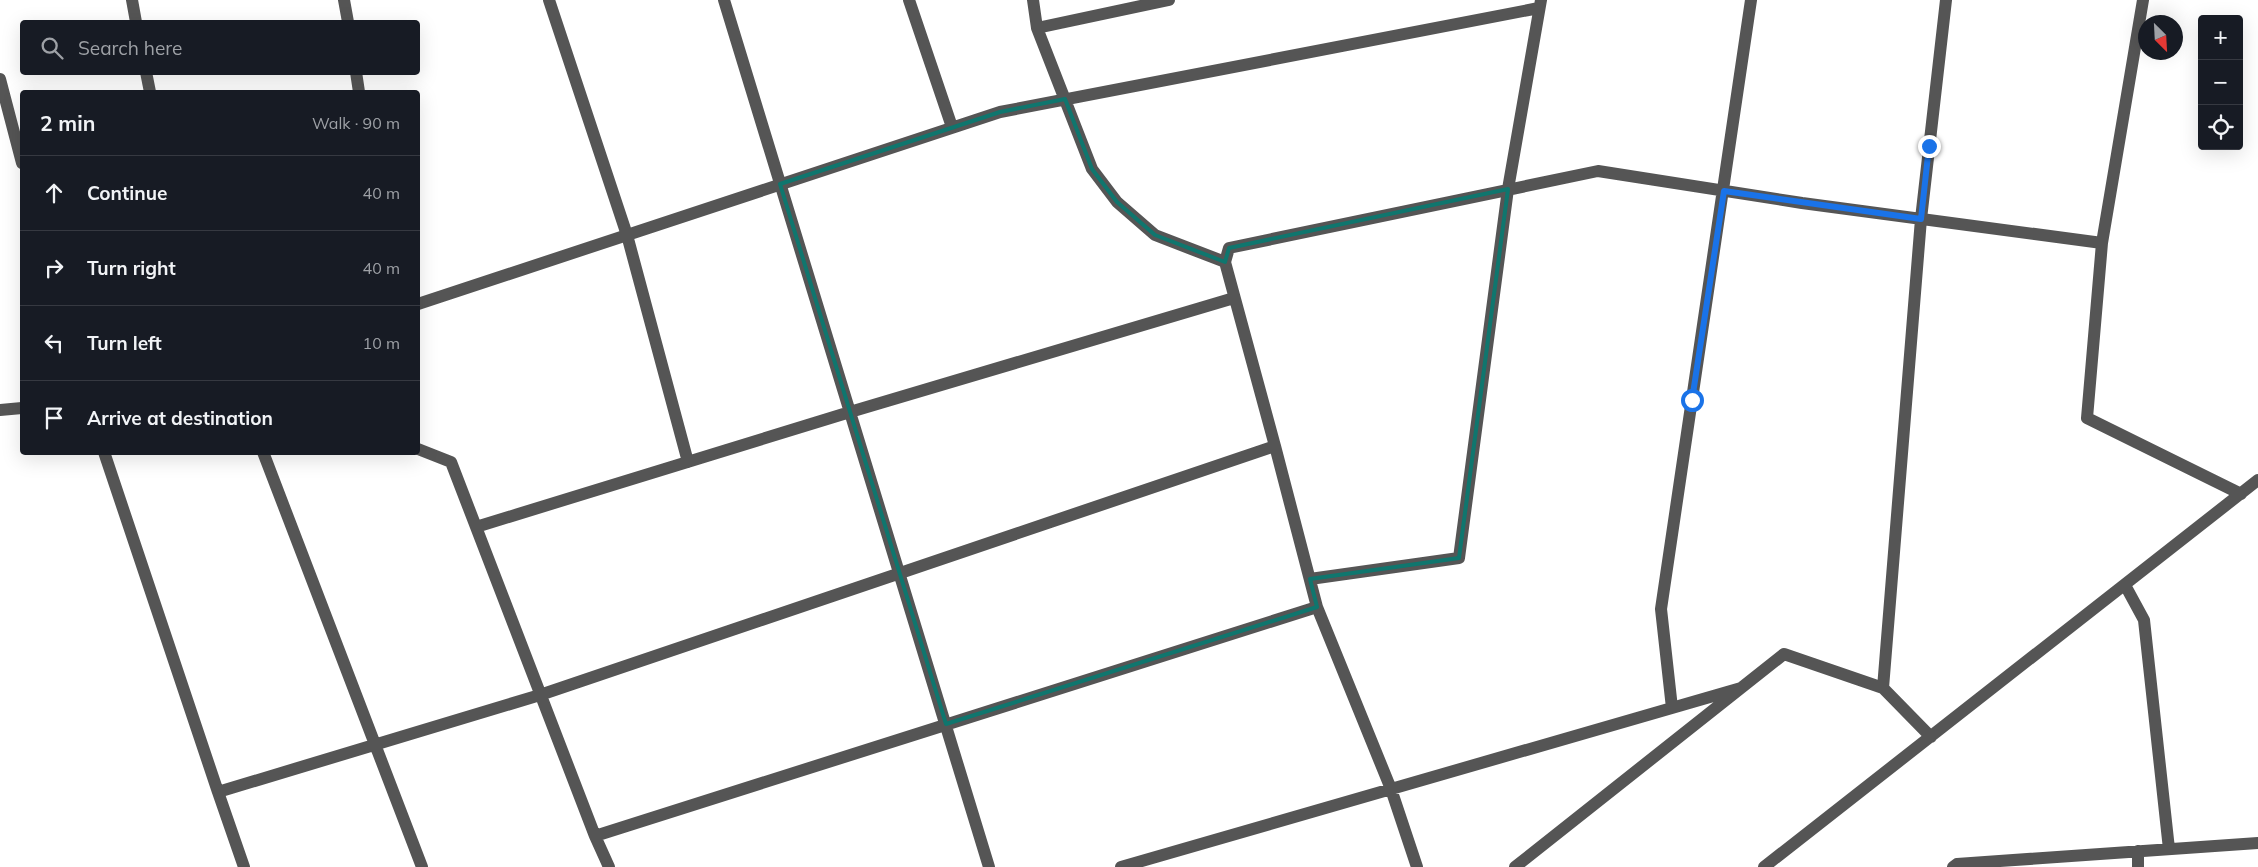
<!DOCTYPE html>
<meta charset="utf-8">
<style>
body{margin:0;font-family:Mulish,sans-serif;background:#242831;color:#f1f3f6}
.controls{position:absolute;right:15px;top:15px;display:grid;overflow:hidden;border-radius:5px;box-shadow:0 5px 20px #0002}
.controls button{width:45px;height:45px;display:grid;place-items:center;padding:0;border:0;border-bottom:1px solid #363941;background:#171b24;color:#f1f3f6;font:25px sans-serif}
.compass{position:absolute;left:2138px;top:15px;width:45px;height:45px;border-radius:50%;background:#171b24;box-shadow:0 5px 20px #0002;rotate:156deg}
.stop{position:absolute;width:15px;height:15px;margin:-11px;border:4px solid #1a73e8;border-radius:50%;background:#fff}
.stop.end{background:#1a73e8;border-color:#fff;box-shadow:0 1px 5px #0008}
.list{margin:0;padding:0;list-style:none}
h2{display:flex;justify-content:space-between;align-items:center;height:65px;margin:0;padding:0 20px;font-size:21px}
h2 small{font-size:16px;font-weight:400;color:#9ea1a6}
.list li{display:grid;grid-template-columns:32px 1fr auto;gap:15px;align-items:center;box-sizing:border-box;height:75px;padding:0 20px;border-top:1px solid #363941}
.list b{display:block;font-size:19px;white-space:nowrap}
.list em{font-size:16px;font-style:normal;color:#9ea1a6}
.icon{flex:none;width:28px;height:28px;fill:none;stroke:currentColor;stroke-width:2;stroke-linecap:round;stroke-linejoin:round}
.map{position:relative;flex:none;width:2258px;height:867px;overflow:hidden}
.search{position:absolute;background:#171b24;box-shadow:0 5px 20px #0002;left:20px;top:20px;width:400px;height:55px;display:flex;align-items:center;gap:12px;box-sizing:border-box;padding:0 18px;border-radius:5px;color:#9ea1a6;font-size:19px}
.panel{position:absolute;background:#171b24;box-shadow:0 5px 20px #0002;left:20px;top:90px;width:400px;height:365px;border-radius:5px}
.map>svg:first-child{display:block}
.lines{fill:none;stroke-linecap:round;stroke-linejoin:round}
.minor{stroke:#555;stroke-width:12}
.route{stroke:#1a73e8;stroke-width:6}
.marked{fill:none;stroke:#0f766e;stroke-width:4;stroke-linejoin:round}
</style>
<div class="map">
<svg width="2258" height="867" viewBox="0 0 2258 867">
<rect width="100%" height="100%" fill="#fff"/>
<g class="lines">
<path class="minor" d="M132,0L136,22
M344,0L348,22
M549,0L627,235L688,462
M724,0L989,867
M909,0L952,127
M1033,0L1037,28L1092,169L1117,202L1155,235L1225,262
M1037,28L1169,0
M146,72L150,92
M356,72L359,92
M0,79L22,163
M2102,243L2143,0
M418,304L1000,112L1539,8
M0,410L22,408
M1275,446L1225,262L1229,248L1598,171L1802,203L2102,243L2087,418L2241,494
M418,449L451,462L595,836
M104,452L218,792
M263,452L422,867
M476,527L850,412L1234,298
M1310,579L1459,558L1508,189L1541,0
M2125,585L2144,620L2169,849
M1883,688L1921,219L1946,0
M1672,708L1661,609L1751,0
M244,867L218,792L540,695L1275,446L1317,607
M609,867L595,836L1317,607L1391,789L1417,867
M1121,867L1741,688
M1515,867L1784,654L1883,688L1931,737
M1764,867L2258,480
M1953,867L1957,864L2258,843
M2138,867V851"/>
</g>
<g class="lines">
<path class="route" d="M1692,400L1724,191L1921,219L1929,146"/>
</g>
<path class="marked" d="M1065,99L1092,169L1117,202L1155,235L1225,262L1229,248L1508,189L1459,558L1310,579L1317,607L946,724L780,184L1000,112Z"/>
</svg>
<div class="controls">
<button>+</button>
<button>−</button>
<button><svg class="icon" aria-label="locate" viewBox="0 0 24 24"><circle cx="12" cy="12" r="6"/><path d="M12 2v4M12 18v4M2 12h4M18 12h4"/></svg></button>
</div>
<svg class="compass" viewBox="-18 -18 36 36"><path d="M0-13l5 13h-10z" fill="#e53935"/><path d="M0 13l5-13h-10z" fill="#9ea1a6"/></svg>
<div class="stop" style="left:1692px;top:400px"></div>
<div class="stop end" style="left:1929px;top:146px"></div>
<div class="search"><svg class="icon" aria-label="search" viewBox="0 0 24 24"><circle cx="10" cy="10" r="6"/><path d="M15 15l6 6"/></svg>Search here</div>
<section class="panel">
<h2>2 min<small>Walk · 90 m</small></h2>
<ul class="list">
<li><svg class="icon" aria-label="ahead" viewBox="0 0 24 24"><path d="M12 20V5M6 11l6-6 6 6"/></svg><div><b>Continue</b></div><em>40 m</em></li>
<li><svg class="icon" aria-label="right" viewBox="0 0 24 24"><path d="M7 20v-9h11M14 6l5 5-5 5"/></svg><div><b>Turn right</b></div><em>40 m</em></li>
<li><svg class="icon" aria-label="left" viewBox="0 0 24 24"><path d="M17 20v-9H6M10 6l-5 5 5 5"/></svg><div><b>Turn left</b></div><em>10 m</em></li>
<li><svg class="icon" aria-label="arrive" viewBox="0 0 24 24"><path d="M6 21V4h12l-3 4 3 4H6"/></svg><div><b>Arrive at destination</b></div></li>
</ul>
</section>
</div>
